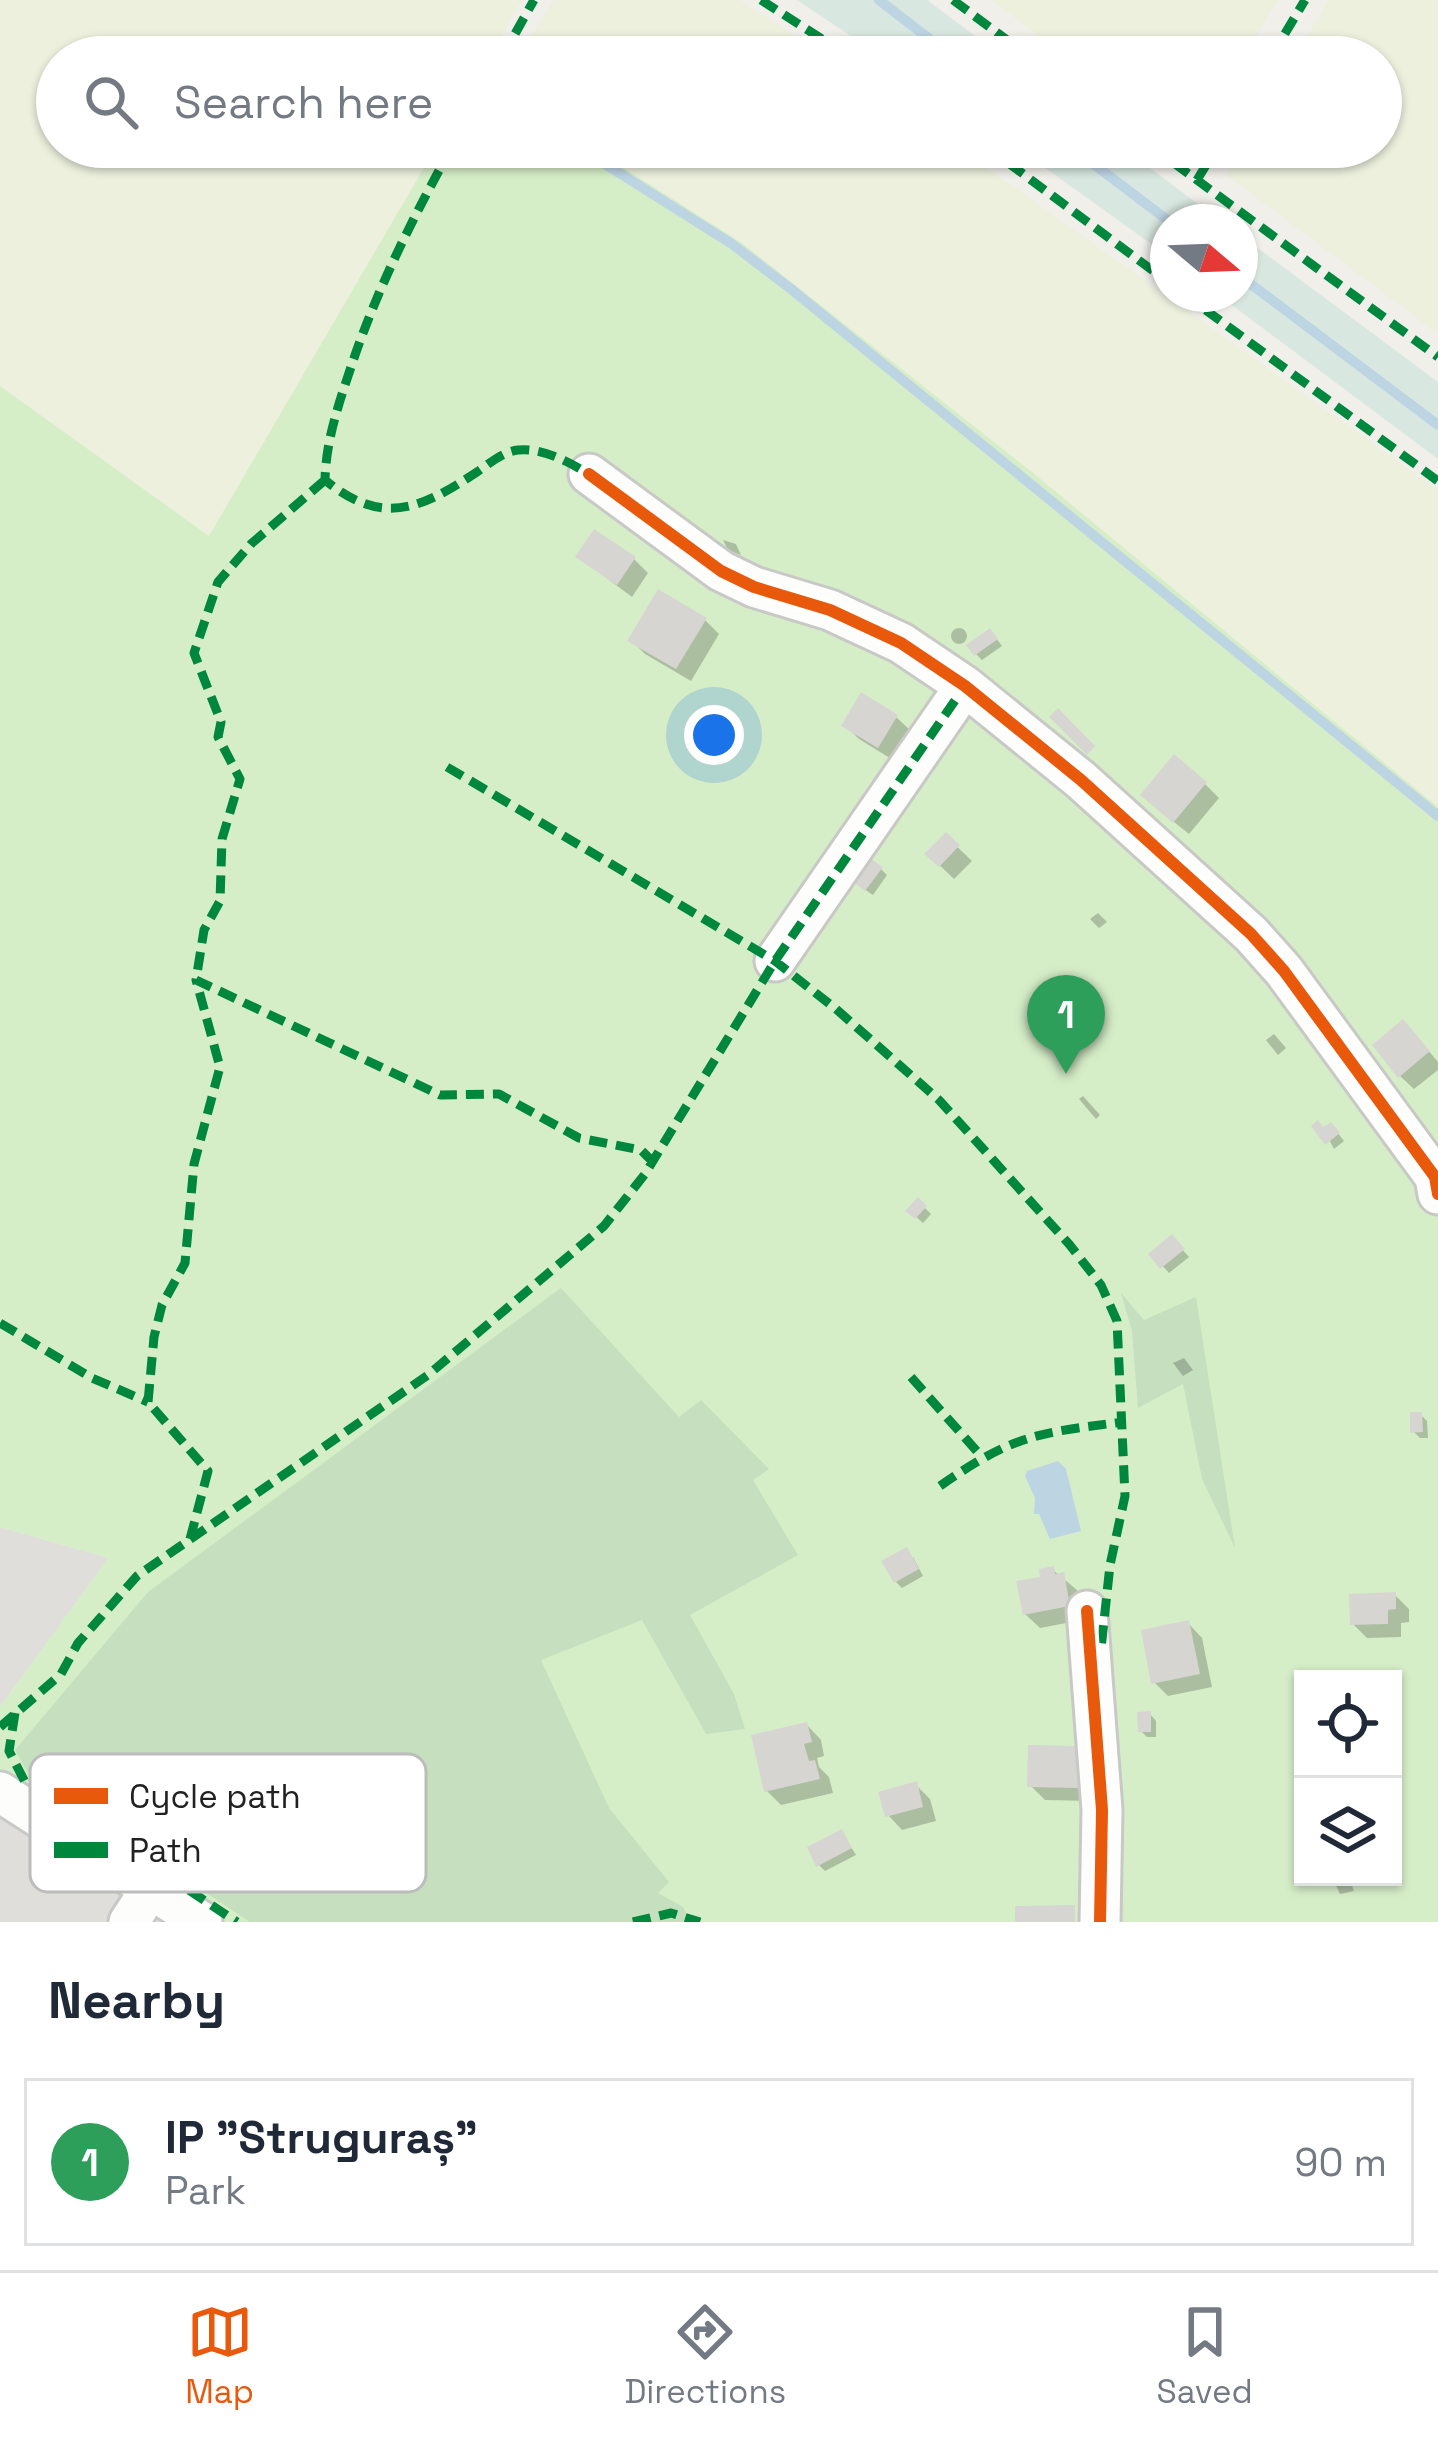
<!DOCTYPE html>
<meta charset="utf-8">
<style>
body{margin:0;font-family:"Space Grotesk",sans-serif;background:#f2f2f3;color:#1f2937}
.controls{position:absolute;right:36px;bottom:36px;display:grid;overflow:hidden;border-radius:0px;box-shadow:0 3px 9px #0004}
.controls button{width:108px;height:108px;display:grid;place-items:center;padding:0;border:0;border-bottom:3px solid #e0e1e3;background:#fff;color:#1f2937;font:60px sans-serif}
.compass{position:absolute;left:1150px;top:204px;width:108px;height:108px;border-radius:50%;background:#fff;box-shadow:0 3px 9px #0004;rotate:109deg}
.you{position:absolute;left:714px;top:735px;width:42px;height:42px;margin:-30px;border:9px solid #fff;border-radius:50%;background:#1a73e8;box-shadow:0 0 0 18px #1a73e833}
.badge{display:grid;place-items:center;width:78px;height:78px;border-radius:50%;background:#ea580c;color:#fff;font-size:39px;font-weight:700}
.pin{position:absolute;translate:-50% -99px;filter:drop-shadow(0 3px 6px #0008)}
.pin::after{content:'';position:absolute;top:63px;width:42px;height:36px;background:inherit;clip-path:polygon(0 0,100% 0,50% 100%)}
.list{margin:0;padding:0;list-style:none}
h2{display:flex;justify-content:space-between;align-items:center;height:156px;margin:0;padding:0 48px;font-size:51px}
h2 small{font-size:39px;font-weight:400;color:#747a83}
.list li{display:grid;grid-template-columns:78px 1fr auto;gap:36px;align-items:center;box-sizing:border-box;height:168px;margin:0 24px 24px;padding:0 24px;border:3px solid #e0e1e3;border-radius:0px}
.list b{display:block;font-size:45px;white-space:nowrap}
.list p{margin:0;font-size:39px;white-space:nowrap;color:#747a83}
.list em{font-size:39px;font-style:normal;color:#747a83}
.icon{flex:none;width:66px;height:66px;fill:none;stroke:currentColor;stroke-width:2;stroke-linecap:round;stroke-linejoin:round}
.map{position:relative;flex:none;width:1438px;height:1922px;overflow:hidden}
.search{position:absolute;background:#fff;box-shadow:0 3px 9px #0004;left:36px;right:36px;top:36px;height:132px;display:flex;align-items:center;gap:30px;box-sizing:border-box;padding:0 42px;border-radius:66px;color:#747a83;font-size:45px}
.sheet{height:348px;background:#fff}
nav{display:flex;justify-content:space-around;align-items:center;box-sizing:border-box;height:168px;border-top:3px solid #e0e1e3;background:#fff;font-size:33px;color:#747a83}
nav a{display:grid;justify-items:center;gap:6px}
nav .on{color:#ea580c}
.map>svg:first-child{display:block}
.residential{fill:#dfdedb}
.farmland{fill:#ecf0dd}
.grass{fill:#d6eec8;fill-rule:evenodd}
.forest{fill:#c5dfbf}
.wetland{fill:#d8e7e0}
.water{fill:#bdd4e3}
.shadow{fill:#0003}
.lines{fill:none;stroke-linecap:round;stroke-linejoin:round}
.stream{stroke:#bdd4e3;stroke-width:10}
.building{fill:#d7d5d1}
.minor-casing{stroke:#c8c8c6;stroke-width:45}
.minor{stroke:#fdfdfc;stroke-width:39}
.quiet{stroke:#00873e;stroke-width:9;stroke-dasharray:18 9;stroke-linecap:butt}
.cycleway-casing{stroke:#fff;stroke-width:20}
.cycleway{stroke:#e8590c;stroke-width:12}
.key{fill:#fff;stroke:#bcbcbc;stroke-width:3}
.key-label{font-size:33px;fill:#212121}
</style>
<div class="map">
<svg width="1438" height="1922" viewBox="0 0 1438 1922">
<rect width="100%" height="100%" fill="#f0efea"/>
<path class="residential" d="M0,1527L109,1558L0,1707Z
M0,1775L226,1922H0Z"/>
<path class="farmland" d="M0,0H522L489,57H57V147H436L209,537L0,386Z
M554,0H739L828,57H518Z
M991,0H1278L1244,57H1068Z
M1329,0H1438V334L1226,175L1242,147H1381V57H1295Z
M591,147H958L1438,490V807L1032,472L742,243Z"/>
<path class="grass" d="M436,147H591L742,243L1032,472L1438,807V1922H226L0,1775V1707L108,1558L0,1527V386L209,536ZM1303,1679H1393V1877H1303Z"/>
<path class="forest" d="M561,1288L679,1417L701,1400L769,1469L753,1480L798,1555L690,1615L734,1694L745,1729L706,1734L642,1620L541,1660L609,1808L669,1882L658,1893L683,1907L691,1922H250L29,1775L15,1750L148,1592Z
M1121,1293L1144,1320L1196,1297L1235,1548L1202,1479L1183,1384L1138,1408L1132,1331Z"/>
<path class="wetland" d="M797,0H927L1003,57H882Z
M1016,147H1122L1222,222H1168V256Z
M1240,235L1438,382V459L1217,294H1240Z"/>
<path class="water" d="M1058,1461L1066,1469L1081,1531L1050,1539L1039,1514H1034L1035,1498L1025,1476L1027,1471Z"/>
<path class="shadow" d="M723,540L736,544L741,555L728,550Z
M579,557L634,559L648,573L632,597Z
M705,620L719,634L691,681L645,654L631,640Z
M951 636a8 8 0 1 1 16 0a8 8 0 1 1-16 0Z
M996,638L1002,646L982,660L976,654Z
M896,717L911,731L893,760L859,739L845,725Z
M1205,784L1219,798L1189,834L1158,809Z
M946,836L972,861L954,879L928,854Z
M881,869L887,875L873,895L864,889Z
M1098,913L1107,922L1099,928L1090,919Z
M1274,1034L1286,1048L1278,1055L1266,1040Z
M1417,1037L1438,1062V1070L1414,1089L1400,1076Z
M1083,1096L1100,1115L1096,1119L1079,1099Z
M1324,1130L1337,1132L1344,1141L1334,1149Z
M918,1201L931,1214L923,1223L910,1211Z
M1172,1238L1189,1257L1169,1273L1152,1254Z
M1184,1358L1193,1370L1183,1376L1173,1363Z
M1421,1415L1427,1421L1428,1438H1420L1413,1431Z
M913,1557L923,1576L902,1588L896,1582Z
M1053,1570L1077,1590L1082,1620L1040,1628L1025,1614L1044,1579Z
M1395,1595L1409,1609V1622L1401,1623V1637L1367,1638L1353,1624Z
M1188,1623L1202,1638L1212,1687L1168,1696L1154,1682Z
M1150,1714L1156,1721V1737H1147L1141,1731Z
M807,1725L821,1740L824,1756L817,1758L819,1767L829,1777L833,1793L781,1805L767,1791Z
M1077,1749L1091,1763V1801L1045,1800L1030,1785Z
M916,1785L930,1799L936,1821L902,1830L888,1815Z
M842,1833L856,1855L825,1871L819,1865Z
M1332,1877H1349L1354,1891L1340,1894Z"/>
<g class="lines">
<path class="stream" d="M879,0L953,57
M578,147L732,244L791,289L1438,816
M1071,147L1170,222
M1240,276L1438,425"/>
</g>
<path class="building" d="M594,529L636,557L617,585L575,557Z
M658,589L707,618L676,669L627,641Z
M990,628L998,639L974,656L966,645Z
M861,692L898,715L878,748L841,726Z
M1058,708L1095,746L1087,755L1049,717Z
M1174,754L1207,782L1173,823L1140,795Z
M946,832L960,845L939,867L924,854Z
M871,859L883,867L865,891L854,883Z
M1403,1019L1430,1051L1398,1078L1372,1045Z
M1318,1120L1323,1127L1331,1122L1340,1133L1325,1145L1311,1126Z
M918,1197L927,1206L915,1219L905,1211Z
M1172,1234L1185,1249L1160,1269L1148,1254Z
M1410,1412H1422L1423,1432L1410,1433Z
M907,1547L919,1569L894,1583L881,1561Z
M1054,1566L1055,1574L1064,1572L1070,1606L1023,1615L1016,1581L1040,1577L1039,1569Z
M1396,1592V1609L1388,1610V1624L1350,1625L1349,1594Z
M1189,1620L1200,1674L1151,1684L1141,1630Z
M1151,1711V1732H1138L1137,1712Z
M807,1722L812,1742L804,1744L809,1761L815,1760L820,1779L764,1792L751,1735Z
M1028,1745L1078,1746V1788L1027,1787Z
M917,1781L923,1807L885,1817L878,1792Z
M842,1829L852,1848L816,1867L807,1847Z
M1075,1905V1922H1015V1906Z"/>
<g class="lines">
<g class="minor-casing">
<path id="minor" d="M589,474L721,571L754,587L830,610L901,643L965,686L1081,780L1251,934L1284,971L1435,1177L1438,1194
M775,961L965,686
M1087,1611L1102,1810L1100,1922
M0,1792L202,1922
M129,1922L151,1888"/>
</g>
<use href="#minor" class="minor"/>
<path class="quiet" d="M761,0L850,57
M953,0L1030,57
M502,57L534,0
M1271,57L1305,0
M452,147C412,219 376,291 350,370C338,406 326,441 325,480C382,527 421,509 477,472C489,464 502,452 518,450C543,447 576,465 596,479
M987,147L1168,282
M1152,147L1438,357
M1197,180L1217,147
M1184,294L1438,481
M325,480L251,544L218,582L194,653L221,722L218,737L240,779L222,839L220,901L204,930L196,980L440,1095L499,1094L579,1138L641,1150L653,1162
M447,767L775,961L836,1009L939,1100L1069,1244L1101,1285L1117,1321L1125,1496L1110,1565L1101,1649
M0,1323L92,1378L148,1402
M911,1377L982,1457
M940,1486C1013,1435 1037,1433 1123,1422
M190,1539L208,1471L148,1402L154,1337L162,1305L185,1263L194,1164L220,1067L196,980
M15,1713L9,1751L25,1782L237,1922
M0,1727L61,1674L78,1643L137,1576L428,1375L604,1226L645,1174L775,961L965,686
M633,1922L671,1913L700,1922"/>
<g class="cycleway-casing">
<path id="cycleway" d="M589,474L721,571L754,587L830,610L901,643L965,686L1081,780L1251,934L1284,971L1435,1177L1438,1194
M1087,1611L1102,1810L1100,1922"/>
</g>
<use href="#cycleway" class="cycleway"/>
</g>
<rect x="30" y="1754" width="396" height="138" rx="18" class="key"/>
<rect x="54" y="1788" width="54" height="16" fill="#e8590c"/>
<rect x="54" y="1842" width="54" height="16" fill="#00873e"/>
<g class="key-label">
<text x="129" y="1808">Cycle path</text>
<text x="129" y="1862">Path</text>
</g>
</svg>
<div class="controls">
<button><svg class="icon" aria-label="locate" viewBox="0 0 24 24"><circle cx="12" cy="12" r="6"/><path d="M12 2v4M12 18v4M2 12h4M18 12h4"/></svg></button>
<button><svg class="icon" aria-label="layers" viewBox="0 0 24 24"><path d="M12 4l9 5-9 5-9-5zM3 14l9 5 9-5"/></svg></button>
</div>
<svg class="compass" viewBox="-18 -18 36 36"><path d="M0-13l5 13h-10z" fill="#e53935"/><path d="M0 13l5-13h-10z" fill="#747a83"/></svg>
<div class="you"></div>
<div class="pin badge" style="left:1066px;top:1074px;background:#2e9e5b">1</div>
<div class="search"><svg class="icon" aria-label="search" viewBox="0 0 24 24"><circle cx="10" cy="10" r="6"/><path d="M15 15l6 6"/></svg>Search here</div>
</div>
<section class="sheet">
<h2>Nearby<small></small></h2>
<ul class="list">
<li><span class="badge" style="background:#2e9e5b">1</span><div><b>IP &quot;Struguraș&quot;</b><p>Park</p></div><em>90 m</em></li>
</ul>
</section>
<nav>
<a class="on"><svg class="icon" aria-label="map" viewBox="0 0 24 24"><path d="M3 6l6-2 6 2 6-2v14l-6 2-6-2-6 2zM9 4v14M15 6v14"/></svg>Map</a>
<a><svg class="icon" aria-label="directions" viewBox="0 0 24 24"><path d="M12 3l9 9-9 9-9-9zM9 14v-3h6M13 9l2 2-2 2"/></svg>Directions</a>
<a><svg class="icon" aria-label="saved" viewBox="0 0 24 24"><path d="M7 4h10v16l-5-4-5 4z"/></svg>Saved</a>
</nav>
